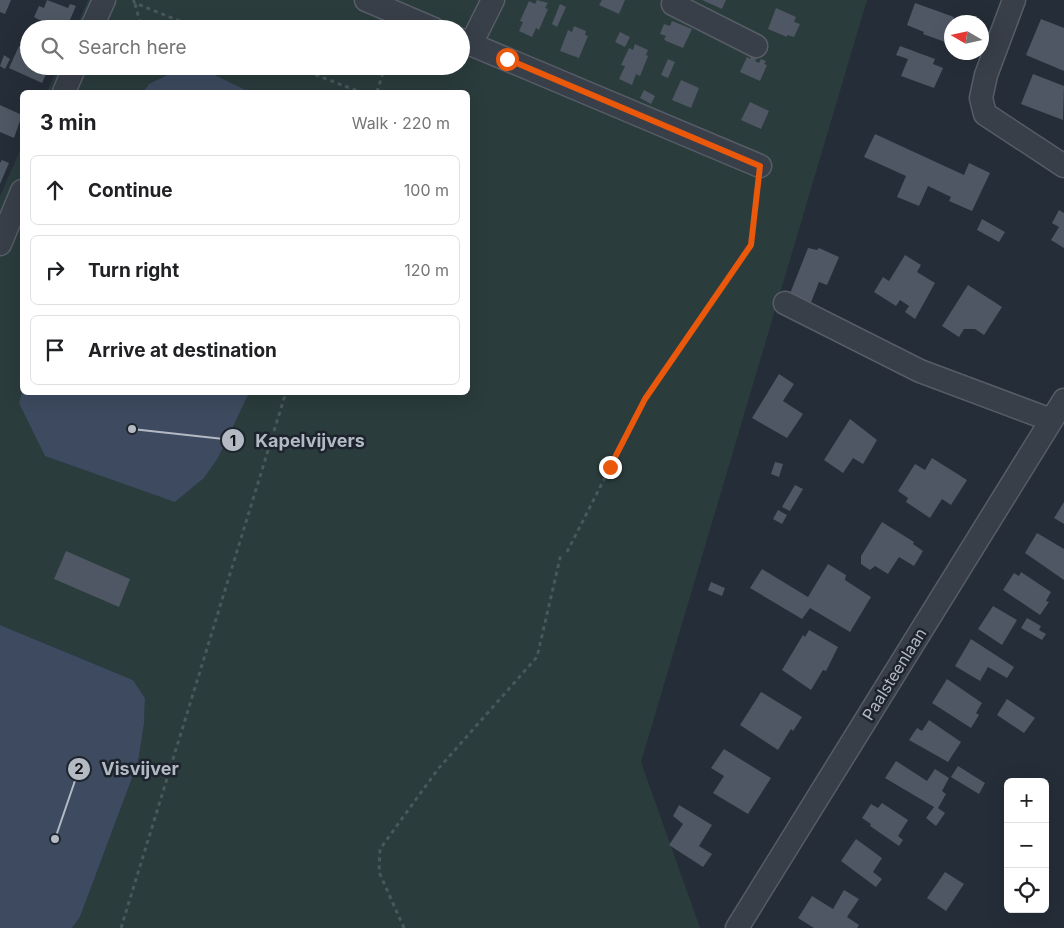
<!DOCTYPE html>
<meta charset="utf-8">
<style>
body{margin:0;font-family:Inter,sans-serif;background:#f2f2f2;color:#202124}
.controls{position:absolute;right:15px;bottom:15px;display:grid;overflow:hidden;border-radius:8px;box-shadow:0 5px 20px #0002}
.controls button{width:45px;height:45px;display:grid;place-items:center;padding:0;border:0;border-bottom:1px solid #e0e0e0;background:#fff;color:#202124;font:25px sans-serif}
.compass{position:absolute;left:944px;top:15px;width:45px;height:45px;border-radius:50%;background:#fff;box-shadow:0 5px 20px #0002;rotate:279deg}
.stop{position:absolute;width:15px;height:15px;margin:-11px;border:4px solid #ea580c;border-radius:50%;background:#fff}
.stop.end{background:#ea580c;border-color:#fff;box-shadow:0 1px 5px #0008}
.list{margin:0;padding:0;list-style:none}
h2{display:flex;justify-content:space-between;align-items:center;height:65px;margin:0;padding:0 20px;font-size:21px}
h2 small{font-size:16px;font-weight:400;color:#757577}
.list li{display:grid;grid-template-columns:32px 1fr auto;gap:15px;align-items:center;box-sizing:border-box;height:70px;margin:0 10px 10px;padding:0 10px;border:1px solid #e0e0e0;border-radius:8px}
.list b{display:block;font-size:19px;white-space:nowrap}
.list em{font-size:16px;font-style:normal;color:#757577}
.icon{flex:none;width:28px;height:28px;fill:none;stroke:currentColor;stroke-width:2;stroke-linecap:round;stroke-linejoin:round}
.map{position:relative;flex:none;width:1064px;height:928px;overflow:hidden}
.search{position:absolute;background:#fff;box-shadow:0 5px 20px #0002;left:20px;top:20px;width:450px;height:55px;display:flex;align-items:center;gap:12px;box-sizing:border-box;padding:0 18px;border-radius:28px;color:#757577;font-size:19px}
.panel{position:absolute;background:#fff;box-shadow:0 5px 20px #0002;left:20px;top:90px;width:450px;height:305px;border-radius:8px}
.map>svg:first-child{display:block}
.green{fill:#2b3c3d}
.water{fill:#3d4a5f}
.building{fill:#4e5763}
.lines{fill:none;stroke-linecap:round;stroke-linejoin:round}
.minor-casing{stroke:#575d67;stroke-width:25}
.path{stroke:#49585a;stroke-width:3;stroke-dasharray:4 4;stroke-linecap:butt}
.minor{stroke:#393f49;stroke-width:22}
.route{stroke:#ea580c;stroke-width:6}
.labels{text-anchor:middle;stroke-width:5;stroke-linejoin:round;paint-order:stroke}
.street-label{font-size:16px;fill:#b4bac4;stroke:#1e242d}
.leader{fill:none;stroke:#b4bac4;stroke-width:2}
.callout-dot{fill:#b4bac4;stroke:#1e242d;stroke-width:2}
.mark-label{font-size:15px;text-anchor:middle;font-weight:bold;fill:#111}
.callout-label{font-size:18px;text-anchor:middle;font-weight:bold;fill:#b4bac4;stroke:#1e242d;stroke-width:5;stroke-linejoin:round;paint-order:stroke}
</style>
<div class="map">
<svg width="1064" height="928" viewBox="0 0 1064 928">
<rect width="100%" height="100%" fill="#252d38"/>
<path class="green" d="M88,0H867L641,762L700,928H72L80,917L138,762L144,724L145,698L133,680L0,625V196L22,146V391L19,403L175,502L204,478L218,458L249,393L468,392V92H250L202,70L179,69L149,84L143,92H47L58,66H461V29H75Z"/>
<path class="water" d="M179,69H202L250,92H143L149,84Z
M22,391V392L249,393L218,458L204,478L175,502L45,456L19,403Z
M0,625L133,680L145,698L144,724L138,762L80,917L72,928H0Z"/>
<path class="building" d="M0,0H11L5,14L0,12Z
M47,0L68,8L70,4L76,6L66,29H56L34,17L39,6L44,8Z
M537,0L548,3L545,8L548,9L539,30L536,28L532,37L519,31L523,22L520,21L529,1L535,4Z
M602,0H625L619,14L599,5Z
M702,0H726L722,9Z
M915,3L954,17L945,42L923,34L924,32L907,25Z
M560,4L566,7L557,27L552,24Z
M776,8L796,17L794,22L800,24L794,37L787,35V37L768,29Z
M1041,19L1064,28V71L1026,55Z
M672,21L692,29L683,48L666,41L664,39L666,36L660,34L664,24L670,26Z
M574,26L586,31L585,35L588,36L579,58L560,51L568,30L572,32Z
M620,32L630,37L625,47L615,42Z
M635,44L648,50L646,55L648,56L640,76L636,74L632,85L619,79L625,66L621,65L629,48L633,50Z
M19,46L29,50V66H50L42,83L9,68Z
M900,46L935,59L933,64L943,68L934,88L901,76L908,59L896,55Z
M4,55L10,59L5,69L0,66Z
M751,55L757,58L755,61L759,63L761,59L766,61L764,64L767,65L760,81L740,72L747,57L750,59Z
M668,59L675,62L668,78L661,75Z
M1033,74L1064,86L1063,120L1021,104Z
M681,80L699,88L691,108L672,100Z
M644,90L655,96L651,104L640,98Z
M750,102L769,111L761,129L741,120Z
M0,105L22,115L14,138L0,132Z
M875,134L964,175L969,163L990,173L972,211L949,201L951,197L928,186L919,206L897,197L906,176L864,157Z
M2,160L9,163L0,184V163Z
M1059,210L1064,213V248L1051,240L1059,227L1052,223Z
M982,219L1005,232L999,242L977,230Z
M808,248L817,250L819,248L839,257L827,285L819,282L810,305L789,296Z
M905,255L921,265L917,272L935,283L915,319L905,312L909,306L900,300L896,306L874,292L883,277L889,281Z
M968,285L1002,307L984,335L975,329H964L959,337L942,326Z
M779,374L794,384L783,401L803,414L787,438L752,418Z
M850,419L877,440L863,464L853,458L843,473L824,460Z
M932,458L967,480L951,505L942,499L930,518L906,502L908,498L898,491L915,464L925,470Z
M775,462L783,464L779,477L771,474Z
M795,485L803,489L790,511L782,507Z
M1064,502V524L1054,518Z
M778,510L787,515L782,524L773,519Z
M882,522L914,542L913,544L923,551L914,566L899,557L888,574L875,566L870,570L861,564V556Z
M1037,533L1064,549V580L1025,553Z
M66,551L130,579L119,607L54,579Z
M828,564L846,575L845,580L871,597L850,632L810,608L802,619L750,588L762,569L808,597Z
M1021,572L1051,592L1046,601L1049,602L1040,615L1003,590L1014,573L1019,576Z
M711,582L725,588L722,596L708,590Z
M993,606L1017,620L1002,645L978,629Z
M1027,618L1041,626L1039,630L1046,634L1042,640L1021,628Z
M809,630L838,647L826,671L823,670L811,690L782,670L803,635L805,637Z
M971,639L1014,667L1007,678L988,667L980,681L955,666Z
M947,679L982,703L976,713L979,715L971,728L932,703Z
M761,692L802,717L793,731L791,729L778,750L740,725Z
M1007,699L1035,718L1024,733L997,715Z
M929,720L961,742L948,762L909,740L917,728L922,731Z
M724,749L771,778L748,814L713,793L724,776L711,768Z
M896,761L927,781L935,769L949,778L942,791L946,794L938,808L945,813L936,826L926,818L934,807L885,778Z
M958,766L985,783L979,794L951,777Z
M882,803L908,820L898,836L903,840L899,846L870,826L871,824L862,818L871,804L878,808Z
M679,805L712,825L699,846L712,854L703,867L669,845L683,824L673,816Z
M856,839L882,858L873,872L882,879L876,887L841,861Z
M945,872L964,884L946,911L927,898Z
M844,890L859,899L847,917L859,925L857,928H814L798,918L812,896L833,909Z"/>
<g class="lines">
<g class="minor-casing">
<path id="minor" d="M366,0L434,29
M675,0L673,4L756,46
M1014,0L986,75L981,98L985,114L1064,166
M91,29L104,0
M461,40L760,166
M471,44L493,0
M64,92L75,66
M0,244L22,191
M785,303L920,371L1051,420
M737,928L1064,400"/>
</g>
<path class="path" d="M133,0L135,3L199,29
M135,4L142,29
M293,66L360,92
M377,92L385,66
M567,552L645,399L751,245L758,184
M121,928L286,392
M404,928L379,872L380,849L438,769L537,657L561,554"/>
<use href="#minor" class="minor"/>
</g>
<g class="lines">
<path class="route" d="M507,59L760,166L751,245L645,399L610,467"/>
</g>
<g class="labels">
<g class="street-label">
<text transform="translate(894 674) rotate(-58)" y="6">Paalsteenlaan</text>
</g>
</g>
<path class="leader" d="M132 429L233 440M55 839L79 769"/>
<g class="callout-dot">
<circle cx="132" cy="429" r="5"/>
<circle cx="55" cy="839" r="5"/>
<circle cx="233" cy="440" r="12"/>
<circle cx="79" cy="769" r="12"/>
</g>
<g class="mark-label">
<text x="233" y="446">1</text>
<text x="79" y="774">2</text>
</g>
<g class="callout-label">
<text x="310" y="447">Kapelvijvers</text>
<text x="140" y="775">Visvijver</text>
</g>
</svg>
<div class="controls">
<button>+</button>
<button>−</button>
<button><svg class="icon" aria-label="locate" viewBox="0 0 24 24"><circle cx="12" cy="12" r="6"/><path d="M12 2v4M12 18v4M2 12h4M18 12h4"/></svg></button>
</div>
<svg class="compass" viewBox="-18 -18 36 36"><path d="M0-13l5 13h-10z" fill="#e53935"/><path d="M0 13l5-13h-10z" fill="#757577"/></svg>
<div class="stop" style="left:507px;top:59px"></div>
<div class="stop end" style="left:610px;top:467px"></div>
<div class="search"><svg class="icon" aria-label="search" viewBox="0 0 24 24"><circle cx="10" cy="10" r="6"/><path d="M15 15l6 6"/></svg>Search here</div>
<section class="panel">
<h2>3 min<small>Walk · 220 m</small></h2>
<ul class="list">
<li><svg class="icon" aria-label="ahead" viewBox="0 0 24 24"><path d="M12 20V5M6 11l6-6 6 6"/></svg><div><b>Continue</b></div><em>100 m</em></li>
<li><svg class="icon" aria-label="right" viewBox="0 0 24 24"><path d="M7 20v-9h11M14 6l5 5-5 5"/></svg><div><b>Turn right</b></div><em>120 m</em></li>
<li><svg class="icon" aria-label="arrive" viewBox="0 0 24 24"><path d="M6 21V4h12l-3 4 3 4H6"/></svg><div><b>Arrive at destination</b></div></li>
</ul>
</section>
</div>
